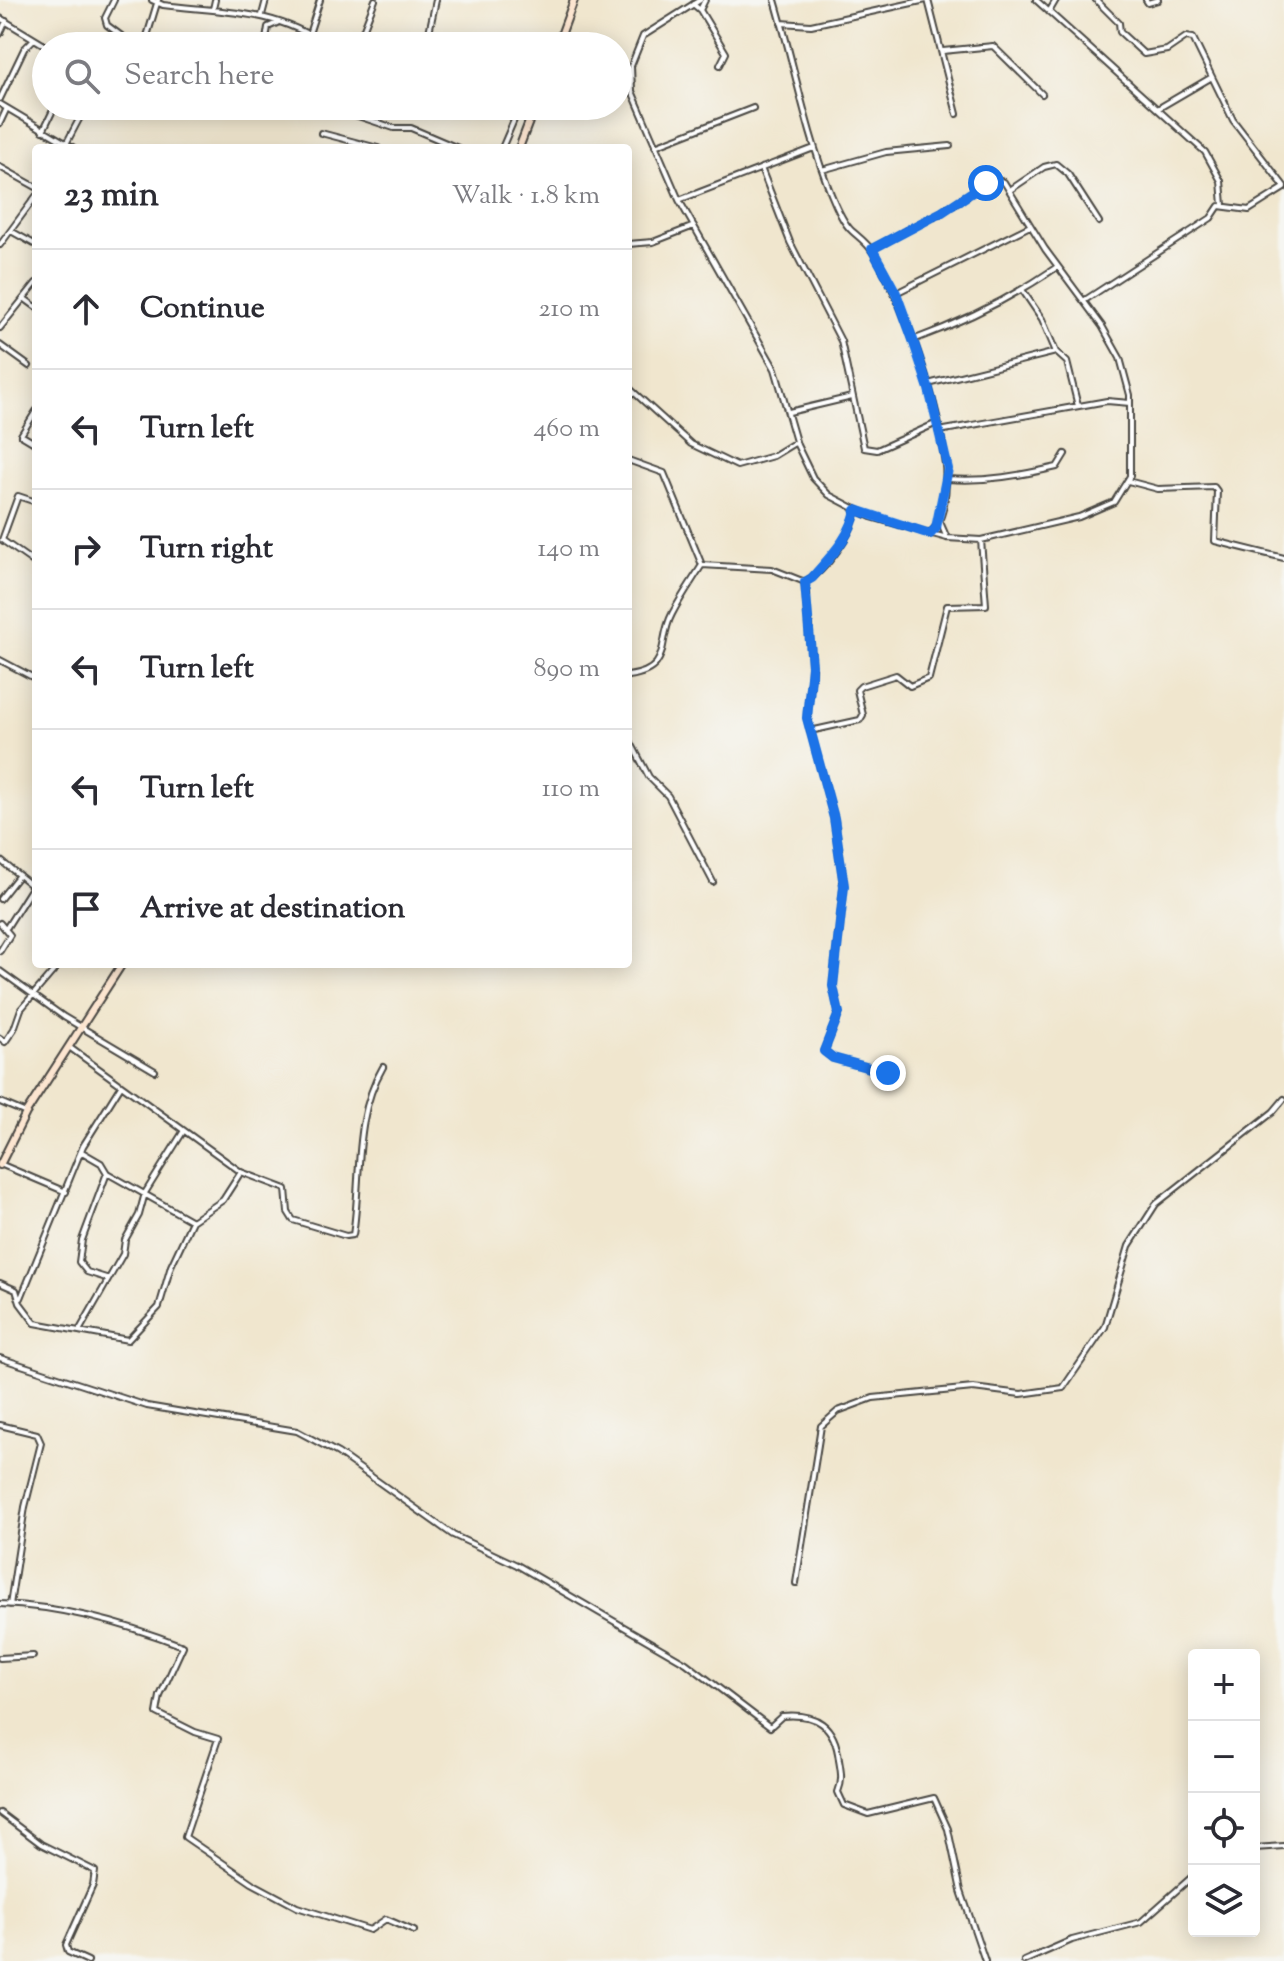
<!DOCTYPE html>
<meta charset="utf-8">
<style>
body{margin:0;font-family:"Sorts Mill Goudy",serif;background:#f7f7f7;color:#2b2b33}
.controls{position:absolute;right:24px;bottom:24px;display:grid;overflow:hidden;border-radius:8px;box-shadow:0 4px 20px #0003}
.controls button{width:72px;height:72px;display:grid;place-items:center;padding:0;border:0;border-bottom:2px solid #e1e1e2;background:#fff;color:#2b2b33;font:40px sans-serif}
.stop{position:absolute;width:24px;height:24px;margin:-18px;border:6px solid #1a73e8;border-radius:50%;background:#fff}
.stop.end{background:#1a73e8;border-color:#fff;box-shadow:0 2px 8px #0008}
.list{margin:0;padding:0;list-style:none}
h2{display:flex;justify-content:space-between;align-items:center;height:104px;margin:0;padding:0 32px;font-size:34px}
h2 small{font-size:26px;font-weight:400;color:#7c7c81}
.list li{display:grid;grid-template-columns:52px 1fr auto;gap:24px;align-items:center;box-sizing:border-box;height:120px;padding:0 32px;border-top:2px solid #e1e1e2}
.list b{display:block;font-size:30px;white-space:nowrap}
.list em{font-size:26px;font-style:normal;color:#7c7c81}
.icon{flex:none;width:44px;height:44px;fill:none;stroke:currentColor;stroke-width:2;stroke-linecap:round;stroke-linejoin:round}
.map{position:relative;flex:none;width:1284px;height:1961px;overflow:hidden}
.search{position:absolute;background:#fff;box-shadow:0 4px 20px #0003;left:32px;top:32px;width:600px;height:88px;display:flex;align-items:center;gap:20px;box-sizing:border-box;padding:0 28px;border-radius:44px;color:#7c7c81;font-size:30px}
.panel{position:absolute;background:#fff;box-shadow:0 4px 20px #0003;left:32px;top:144px;width:600px;height:824px;border-radius:8px}
.map>svg:first-child{display:block}
.lines{fill:none;stroke-linecap:round;stroke-linejoin:round}
.street-casing{stroke:#494743;stroke-width:8}
.secondary-casing{stroke:#494743;stroke-width:10}
.street{stroke:#fff;stroke-width:4}
.secondary{stroke:#fce5d0;stroke-width:6}
.route{stroke:#1a73e8;stroke-width:10}
</style>
<div class="map">
<svg width="1284" height="1961" viewBox="0 0 1284 1961">
<rect width="100%" height="100%" fill="#f6f6f2"/>
<filter id="ink" filterUnits="userSpaceOnUse"><feTurbulence type="fractalNoise" baseFrequency=".0125" numOctaves="2"/><feDisplacementMap in="SourceGraphic" scale="16" xChannelSelector="R" yChannelSelector="G"/><feConvolveMatrix kernelMatrix="1 2 1 2 8 2 1 2 1" color-interpolation-filters="sRGB"/></filter>
<filter id="wash" filterUnits="userSpaceOnUse"><feTurbulence type="fractalNoise" baseFrequency=".006" numOctaves="4" result="noise"/><feDisplacementMap in="SourceGraphic" scale="32" xChannelSelector="R" yChannelSelector="G"/><feGaussianBlur stdDeviation="1.8" result="paint"/><feColorMatrix in="noise" values="0 0 0 0 0 0 0 0 0 0 0 0 0 0 0 0 0 1.4 0 .05"/><feComposite in="paint" operator="in"/></filter>
<g filter="url(#wash)">
<rect width="100%" height="100%" fill="#f0e6ce"/>
</g>
<g filter="url(#ink)">
<g class="lines">
<g class="street-casing">
<path id="street" d="M114,0L105,18L107,25L135,46
M152,0L163,5C219,12 278,9 326,46
M700,0L643,36L631,66L632,91L679,200L775,369L797,445L813,478L829,495L871,517L947,538L981,540L1079,517L1114,502L1130,476V395L1120,358L1102,326L1045,249L1004,182L996,180L986,183L942,212L872,249
M775,0C794,64 806,132 831,194C836,206 843,223 852,231C860,238 867,243 873,252C904,302 978,487 930,534
M928,0L957,114
M1036,0L1205,152L1221,181L1223,205
M1096,0L1119,23L1120,32L1144,54L1167,50L1186,37L1193,38L1233,120L1284,186
M1146,0L1148,3L1158,0
M693,4L700,10L726,53L720,65
M213,9L215,0
M700,10L705,0
M1049,12L1056,0
M262,15L266,0
M0,18L46,46
M781,23L811,25L926,0
M0,34L6,21
M309,34L320,0
M144,46L158,0
M265,46L268,27L277,23
M357,46L375,0
M426,46L436,0
M943,51L993,46L1042,94
M0,99L24,49L34,39
M0,104L74,148
M141,106L155,113
M307,106L355,115L394,128H411L458,148
M1159,108L1212,77
M0,123L7,108
M43,131L55,106
M321,133L378,148
M66,144L86,106
M655,146L753,108
M502,148L520,106
M0,167L36,187
M761,168L790,242L841,341L864,448L877,450L937,423
M822,170L886,152L950,146
M1010,190L1044,167L1056,164L1068,174L1099,222
M679,200L814,148
M11,231L36,245
M628,244L653,242L694,226
M0,245L36,196
M1023,291L1042,319L1056,352
M896,293L1030,226
M25,299L36,307
M1085,300L1211,218L1219,206L1249,210L1284,188
M0,328L36,283
M913,340C965,321 1012,298 1057,267
M0,345L29,366
M928,384L1056,352L1067,362L1078,406
M628,387L691,444L737,466L773,456L796,442
M36,411L21,435L36,444
M789,412L852,397
M939,431L1107,401L1130,403
M628,460L664,473L702,565L772,569L805,582C827,570 852,534 856,511
M948,479C985,482 1022,475 1057,467L1065,454
M1128,481L1158,489L1214,487L1217,491L1215,541L1284,558
M36,502L18,496L2,540L36,564
M940,522L947,538
M805,582L812,666L807,718L834,818L844,886L833,986L839,1013L824,1051L833,1058L888,1073
M0,660L36,679
M628,676C673,670 657,642 672,614C681,597 692,581 702,565
M810,731L860,720L863,715L857,690L861,686L896,675L910,686L929,678L947,606L986,605L981,540
M628,737L649,777L668,796L713,882
M0,860L36,889
M0,899L19,875
M0,923L10,935L0,951
M7,927L33,886
M0,971L64,1017L155,1071
M0,1038L5,1042L14,1029L21,1009L56,968
M69,1047L241,1172L286,1189L288,1212L293,1220L346,1236L353,1235C362,1177 353,1118 383,1067
M0,1102L26,1113
M82,1152L101,1163L107,1173L82,1240L79,1262L87,1272L106,1278
M0,1164L66,1192
M107,1173L192,1221
M0,1283L16,1290L20,1303L35,1323L128,1340L159,1307L171,1266L192,1221L223,1200L241,1172
M21,1298L83,1146L120,1087
M79,1331L123,1254L125,1240L139,1215L145,1193L183,1132
M0,1358L147,1406L297,1431L338,1453L453,1535L517,1565L686,1663L770,1727L782,1716C817,1713 835,1725 839,1760C841,1772 843,1780 838,1792L844,1805L868,1814L934,1798L948,1829L961,1891L985,1961
M0,1425L37,1434L41,1443L25,1507L10,1605
M796,1583L821,1426L838,1411L873,1398L973,1388L1021,1394L1063,1388L1105,1327L1129,1246L1156,1204L1273,1112L1284,1099
M0,1604C61,1606 126,1624 183,1646L160,1696L157,1713L195,1732L218,1739L185,1837L252,1883L297,1907L370,1930L386,1919L414,1931
M0,1658L33,1656
M0,1813L41,1844L95,1871L93,1885L66,1945L68,1952L88,1961
M1254,1848L1284,1846
M1024,1961L1072,1940L1141,1922L1194,1875"/>
</g>
<g class="secondary-casing">
<path id="secondary" d="M557,46L574,0
M519,148L535,106
M0,1165L26,1113L122,964"/>
</g>
<use href="#street" class="street"/>
<use href="#secondary" class="secondary"/>
</g>
</g>
<g class="lines" filter="url(#ink)">
<path class="route" d="M888,1073L833,1058L824,1051L839,1013L833,986L844,886L834,818L807,718L812,666L805,582L812,578C830,557 851,537 856,510L930,534L936,528L948,469L929,389L913,340L896,293L872,249L942,212L986,183"/>
</g>
</svg>
<div class="controls">
<button>+</button>
<button>−</button>
<button><svg class="icon" aria-label="locate" viewBox="0 0 24 24"><circle cx="12" cy="12" r="6"/><path d="M12 2v4M12 18v4M2 12h4M18 12h4"/></svg></button>
<button><svg class="icon" aria-label="layers" viewBox="0 0 24 24"><path d="M12 4l9 5-9 5-9-5zM3 14l9 5 9-5"/></svg></button>
</div>
<div class="stop" style="left:986px;top:183px"></div>
<div class="stop end" style="left:888px;top:1073px"></div>
<div class="search"><svg class="icon" aria-label="search" viewBox="0 0 24 24"><circle cx="10" cy="10" r="6"/><path d="M15 15l6 6"/></svg>Search here</div>
<section class="panel">
<h2>23 min<small>Walk · 1.8 km</small></h2>
<ul class="list">
<li><svg class="icon" aria-label="ahead" viewBox="0 0 24 24"><path d="M12 20V5M6 11l6-6 6 6"/></svg><div><b>Continue</b></div><em>210 m</em></li>
<li><svg class="icon" aria-label="left" viewBox="0 0 24 24"><path d="M17 20v-9H6M10 6l-5 5 5 5"/></svg><div><b>Turn left</b></div><em>460 m</em></li>
<li><svg class="icon" aria-label="right" viewBox="0 0 24 24"><path d="M7 20v-9h11M14 6l5 5-5 5"/></svg><div><b>Turn right</b></div><em>140 m</em></li>
<li><svg class="icon" aria-label="left" viewBox="0 0 24 24"><path d="M17 20v-9H6M10 6l-5 5 5 5"/></svg><div><b>Turn left</b></div><em>890 m</em></li>
<li><svg class="icon" aria-label="left" viewBox="0 0 24 24"><path d="M17 20v-9H6M10 6l-5 5 5 5"/></svg><div><b>Turn left</b></div><em>110 m</em></li>
<li><svg class="icon" aria-label="arrive" viewBox="0 0 24 24"><path d="M6 21V4h12l-3 4 3 4H6"/></svg><div><b>Arrive at destination</b></div></li>
</ul>
</section>
</div>
